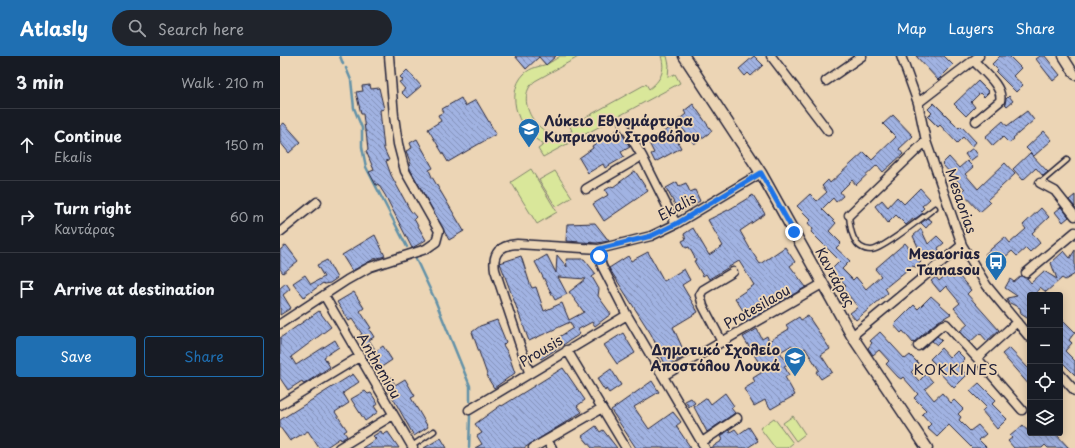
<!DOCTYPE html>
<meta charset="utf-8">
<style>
body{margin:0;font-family:"Playpen Sans",sans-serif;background:#20242c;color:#f1f3f6}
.controls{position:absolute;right:12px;bottom:12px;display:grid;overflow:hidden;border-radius:4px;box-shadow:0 2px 10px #0003}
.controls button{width:36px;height:36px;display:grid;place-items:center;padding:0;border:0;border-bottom:1px solid #363941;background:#171b24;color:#f1f3f6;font:20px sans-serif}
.stop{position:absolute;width:12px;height:12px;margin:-9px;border:3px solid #1a73e8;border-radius:50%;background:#fff}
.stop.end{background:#1a73e8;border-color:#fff;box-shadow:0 1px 4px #0008}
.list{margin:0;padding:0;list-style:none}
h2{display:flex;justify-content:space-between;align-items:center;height:52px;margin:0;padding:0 16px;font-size:17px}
h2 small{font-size:13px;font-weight:400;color:#9ea1a6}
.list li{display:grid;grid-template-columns:26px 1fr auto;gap:12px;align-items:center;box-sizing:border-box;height:72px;padding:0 16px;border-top:1px solid #363941}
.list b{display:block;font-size:15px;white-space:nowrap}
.list p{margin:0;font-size:13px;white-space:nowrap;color:#9ea1a6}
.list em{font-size:13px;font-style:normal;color:#9ea1a6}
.actions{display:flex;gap:8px;padding:12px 16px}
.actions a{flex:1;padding:9px 0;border:1px solid #1f6fb2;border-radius:4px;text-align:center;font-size:14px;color:#1f6fb2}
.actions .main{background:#1f6fb2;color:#fff}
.icon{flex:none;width:22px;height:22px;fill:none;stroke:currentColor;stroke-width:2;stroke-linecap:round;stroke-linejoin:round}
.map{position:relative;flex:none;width:795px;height:392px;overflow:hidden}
header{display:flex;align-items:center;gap:24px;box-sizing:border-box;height:56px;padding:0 20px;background:#1f6fb2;color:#fff}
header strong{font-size:19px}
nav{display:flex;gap:22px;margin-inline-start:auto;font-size:14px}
.search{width:280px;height:36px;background:#20242c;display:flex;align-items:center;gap:10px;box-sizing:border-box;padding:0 14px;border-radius:22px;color:#9ea1a6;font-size:15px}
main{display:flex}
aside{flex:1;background:#171b24}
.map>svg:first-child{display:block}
.grass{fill:#d9e79a;stroke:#7e846a}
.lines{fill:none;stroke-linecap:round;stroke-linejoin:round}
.stream{stroke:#6492a8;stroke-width:2.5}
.building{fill:url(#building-back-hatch);stroke:#22223b}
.service-casing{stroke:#22223b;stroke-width:7}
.minor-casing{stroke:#22223b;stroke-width:11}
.tertiary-casing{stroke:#22223b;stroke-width:13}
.service{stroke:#ecd5b5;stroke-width:4}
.minor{stroke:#ecd5b5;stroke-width:8}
.tertiary{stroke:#ecd5b5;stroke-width:10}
.route{stroke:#1a73e8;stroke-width:5}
.labels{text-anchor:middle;stroke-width:3.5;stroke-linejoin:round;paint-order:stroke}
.poi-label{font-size:14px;font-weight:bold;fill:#22223b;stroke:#ecd5b5;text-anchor:end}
.street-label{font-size:14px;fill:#22223b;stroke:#ecd5b5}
.neighbourhood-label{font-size:15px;letter-spacing:1px;fill:#22223b;stroke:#ecd5b5}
</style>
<header>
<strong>Atlasly</strong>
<div class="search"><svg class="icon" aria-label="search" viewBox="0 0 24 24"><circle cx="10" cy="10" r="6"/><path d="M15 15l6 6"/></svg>Search here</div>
<nav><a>Map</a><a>Layers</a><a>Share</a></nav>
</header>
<main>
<aside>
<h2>3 min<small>Walk · 210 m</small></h2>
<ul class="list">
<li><svg class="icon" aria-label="ahead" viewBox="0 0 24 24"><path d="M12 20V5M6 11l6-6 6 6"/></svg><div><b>Continue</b><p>Ekalis</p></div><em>150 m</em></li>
<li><svg class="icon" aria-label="right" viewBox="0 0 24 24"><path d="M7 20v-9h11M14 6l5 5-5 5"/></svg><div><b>Turn right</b><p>Καντάρας</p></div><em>60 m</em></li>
<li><svg class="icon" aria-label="arrive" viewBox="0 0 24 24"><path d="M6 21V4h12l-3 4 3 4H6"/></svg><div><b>Arrive at destination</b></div></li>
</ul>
<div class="actions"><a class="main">Save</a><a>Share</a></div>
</aside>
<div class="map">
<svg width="795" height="392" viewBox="0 0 795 392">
<defs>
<pattern id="building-back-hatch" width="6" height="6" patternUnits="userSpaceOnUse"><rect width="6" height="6" fill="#a1b3e2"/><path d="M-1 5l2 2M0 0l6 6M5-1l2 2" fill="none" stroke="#8391b8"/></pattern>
</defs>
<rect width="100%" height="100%" fill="#ecd5b5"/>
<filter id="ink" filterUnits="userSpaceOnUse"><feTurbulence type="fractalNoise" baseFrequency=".025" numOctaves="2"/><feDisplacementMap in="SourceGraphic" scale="8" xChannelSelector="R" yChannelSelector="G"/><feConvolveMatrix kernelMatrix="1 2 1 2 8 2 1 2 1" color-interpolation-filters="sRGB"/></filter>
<g filter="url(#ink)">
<path class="grass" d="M280,0H300L255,25C231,43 261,92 292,75L290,70L366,28L369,33C380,25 386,15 381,0H387L389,9L388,21L395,18L400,27L263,101L258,93L265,88C239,79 224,38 244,18C251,11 259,11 267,8C271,6 276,3 280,0Z
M251,113L277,156L257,168L231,126Z
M275,115L292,141L276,151L259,124Z
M513,360L525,378L516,385L503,367Z
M494,362L513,387L507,392H495L480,372Z"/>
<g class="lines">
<path class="stream" d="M60,0L63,8
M66,12L71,24L74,52L82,72V91L86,111L127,191
M135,201L155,244L190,330V345
M189,392L190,360"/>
</g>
<path class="building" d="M235,0H276L266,9L259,1L246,13Z
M474,0L483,9L471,20L468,17L465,20L459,13Z
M636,0H664L673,9L658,24Z
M720,0H729L741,12L733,20L743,29L736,36L716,16L718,14L712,8Z
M760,0H765L780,19L773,25L756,3Z
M127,14L141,30L127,42L121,36L125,33L119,26L123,24L120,21Z
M698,25L709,36L704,41L700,37L691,46L695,51L686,60L674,48Z
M90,29L91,33L99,32L104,53L100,54L104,93L109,104L106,105L111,119L130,154L136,161L134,163L146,184L132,192L105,139L98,128L96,129L89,116L94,114L86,95L88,94L86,75H85L83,58H81L76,36L83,35L82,30Z
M729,40L733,45L727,50L725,48L726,43Z
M181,42L185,50L196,44L216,78L168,106L148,73L161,65L158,59L164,56L162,53Z
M654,47L679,72L681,70L696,86L692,91L683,81L677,87L660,69L658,71L648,61L652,57L648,53Z
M413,48L432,75L414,88L397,65L406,58L404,55Z
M747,55L754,64L733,82L734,83L729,87L723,81L713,90L705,81L723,65L727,70Z
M613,59L633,80L619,93L623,98L603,116L597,109L576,129L572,124L560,136L563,140L556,146L553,142L542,153L556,167L549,175L561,187L556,192L570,205L562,213L573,224L576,221L586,233L601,220L595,213L625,187L641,206L636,211L632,210L605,232L608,237L576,264L570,257L578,251L563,233L566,230L551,214L560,205L531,176L533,173L528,167L531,164L517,150L530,138L537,145L547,136L542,130L548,124L550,127L584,96L592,104L616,81L603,68Z
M4,67L21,86L9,97L0,86V70Z
M390,72L401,92L375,106L371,98L374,97L368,85Z
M339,73L350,91L341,96L344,101L325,112L323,108L308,117L299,102L313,92L312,90Z
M764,75L772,84L754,100L746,92Z
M137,83L153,112L149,114L152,121L184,175L169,184L130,113L129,108H131L126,95L132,92L130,87Z
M693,92L698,99L690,105L685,98Z
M750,97L768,116L763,120L756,112L743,124L733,113Z
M669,101L679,112L687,105L693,111L685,118L698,133L725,107L735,118L707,144L710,147L700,156L681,136L685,133L662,108Z
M355,115L368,135L324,165L313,148L328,139L325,134L332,130L333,131Z
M397,126L399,130L406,127L410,136L415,134L420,145L399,156L386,132Z
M640,132L650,143L642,150L644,152L641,155L643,157L635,163L634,162L626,169L616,159L608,167L595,150L602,144L608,151L617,141L624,148Z
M473,139L485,158L460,175L472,196L480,208L505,191L515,206L510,210L526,231L466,266L463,261L466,259L455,242L474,229L459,205L429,223L426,218L423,220L414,205L416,204L409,191L406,192L402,185L406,183L404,178L413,172L429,199L443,190L428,164L450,153Z
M795,139V151L789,144Z
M781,151L789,161L783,166L775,156Z
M761,152L769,161L752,177L760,187L750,196L746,192L737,200L732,195L715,210L705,198L725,181L730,187L746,173L743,169Z
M648,162L652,165L646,172L641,167Z
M315,167L329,185L317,187L286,185L287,168Z
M641,173L648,188L657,180L664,187L658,192L661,199L656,203L648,201L644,204L633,180Z
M95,179L105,200L94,203L72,215L62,199Z
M6,189L18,205L3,217L0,213V194Z
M795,194V218L785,224L782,222L766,236L760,231L755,239H750V264L741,258L740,252L728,246L727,242L737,240L725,232L730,223L734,226L741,220L747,222L751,227L764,215L777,223L771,207L784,195L790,202Z
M368,196L384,225L404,213L410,224L402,229L418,256L393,271L406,300L386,310L371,278L329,212L348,200L351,205Z
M267,199L276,217L277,199L287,211L286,203H304L316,218L312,221L319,233L318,240L331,258L315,270L312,266L297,274L300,278L261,303L256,296L293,272L290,266L249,285L220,207L241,200L250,228L252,232L256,231L264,255L282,247L289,264L304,256L289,236L306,223L278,221L287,238L275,244L255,206Z
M47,204L57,222L50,227L44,228L43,227L24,241L13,227L25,219L31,228L44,221L37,209Z
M673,213L691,234L687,238L719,274L707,285L700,277L690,286L680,275L688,268L674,252L680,247L666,230L660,236L651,225L656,221L659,225Z
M6,227L10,233L3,239L11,252L0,259V232Z
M74,236L84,252L80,255L91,272L89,273L94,281L89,284L96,295L103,290L112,304L97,314L85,299L88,297L82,288L84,287L79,280L82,278L72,263L69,265L57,246Z
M651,240L671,258L657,266L633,287L623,275L621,277L614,269L634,249L638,253Z
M39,255L51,271L11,301L16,309L55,284L59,291L44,301L50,311L24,328L22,325L8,334L0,322V282Z
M528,260L550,293L541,299L552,316L541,323L536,316L539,314L525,292L520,295L514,293L512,289L500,296L508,308L504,310L509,319L505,321L515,339L491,353L485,344L474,350L464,333L475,326L473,322L484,315L463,281L477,273L482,283L487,280L489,285L509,273L506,269L519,261L521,264Z
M780,261L795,276L789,284L792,287L785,295L795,305V319L780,304Z
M217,264L226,286L223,289L228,297L235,317L214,332L209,324L192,276L200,270Z
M600,276L625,303L630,299L639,308L631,316L639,325L646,318L653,326L645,333L654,344L662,337L671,347L674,344L683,353L678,358L681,361L679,364L690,375L698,369L706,378L699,384L707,392H692L669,369L657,381L647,372L651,368L642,358L646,354L634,342L638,338L623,321L621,323L618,321L606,308L609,305L599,294L593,299L588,292L592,287L590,285Z
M343,277L355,297L337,308L324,289Z
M657,280L662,284L657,289L652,285Z
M661,292L670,302L677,295L685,303L678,310L687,319L674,332L657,314L659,312L650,303Z
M729,292L750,314V330L722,298Z
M283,312L305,344L297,350L302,356L244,392H195L202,388L197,380L202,377L195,368L221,349L222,350Z
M331,313L341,329L329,337L326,333L325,335L317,323Z
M73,318L79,326L63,337L69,347L55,356L67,374L64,376L67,380L61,384L60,382L45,392H39L28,375L10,385L0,371V364Z
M111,321L115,329L125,323L135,340L131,342L148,371L134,380L108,333L109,332L104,324Z
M372,325L379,336L354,351L369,373L393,356L401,366L396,370L411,392H356L331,354Z
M699,327L716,344L712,348L727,363L717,373L702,355L706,351L690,335Z
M85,335L88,338L91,337L98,348L94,350L98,356L85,365L71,343Z
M445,337L454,350L451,352L455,357L427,376L414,351L427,342L431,348Z
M411,342L415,347L409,351L405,345Z
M743,369L752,380L756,377H775L789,392H768L765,389L762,392H734L728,385L732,382L730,380Z
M316,370L320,376L323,374L337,392H312L302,380Z
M469,371L478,385L467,392H431L443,384L441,380L449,374L450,376L455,373L459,378Z
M101,375L103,379L108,376L119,392H82L96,383L93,380Z
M161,382L167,392H144Z"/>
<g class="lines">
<g class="service-casing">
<path id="service" d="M760,127L787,104
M569,159C570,173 573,194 591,194C602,194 644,160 655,152
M132,390L154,375"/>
</g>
<g class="minor-casing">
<path id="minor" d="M491,0L548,75
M621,0L638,47L646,85L682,189L707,230L750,282
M783,0L795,19
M694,5C702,14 724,31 720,45L696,65
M546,25L582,0
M638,47L699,0
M343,68L362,100L396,168
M760,127L775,135L795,160
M306,133L362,100
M569,159L646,85
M0,176L37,146
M319,193V200L322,210L347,259L425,392
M746,217L795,176
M44,239L133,392
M0,268L67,224L90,211L146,193L156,186L159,175L125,115L118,88L114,60L109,0
M572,280L682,189
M442,286L423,250L420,239L423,234L453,216
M638,290L661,270L666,268L697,302L742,354
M287,294L346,392
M697,302L737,266
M249,316L215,214C212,197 220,189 237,188L319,193L371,180L396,168L481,117
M780,318L795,335
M383,320L542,228
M0,349L79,301
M189,354L347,259
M267,384L272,392
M422,386L457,362
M59,392L113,359
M253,392L322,352"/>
</g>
<g class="tertiary-casing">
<path id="tertiary" d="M404,0L481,117L572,280L647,392"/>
</g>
<use href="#service" class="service"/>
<use href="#minor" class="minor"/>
<use href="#tertiary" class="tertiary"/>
</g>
</g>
<g class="lines" filter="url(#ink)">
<path class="route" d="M319,200V193L371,180L396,168L481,117L514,176"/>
</g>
<defs>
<g id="school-pin" transform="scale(1.15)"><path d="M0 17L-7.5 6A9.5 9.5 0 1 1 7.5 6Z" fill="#1f6fb2" stroke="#ecd5b5"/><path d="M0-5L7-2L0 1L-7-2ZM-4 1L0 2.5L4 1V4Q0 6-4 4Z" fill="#fff"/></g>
<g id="bus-pin" transform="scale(1.15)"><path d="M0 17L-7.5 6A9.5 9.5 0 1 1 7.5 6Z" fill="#1f6fb2" stroke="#ecd5b5"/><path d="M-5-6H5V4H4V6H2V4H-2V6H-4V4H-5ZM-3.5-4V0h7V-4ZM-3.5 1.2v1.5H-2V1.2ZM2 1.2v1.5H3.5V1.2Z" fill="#fff"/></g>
</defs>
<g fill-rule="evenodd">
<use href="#school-pin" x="249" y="73"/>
<use href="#bus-pin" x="716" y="206"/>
<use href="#school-pin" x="515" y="302"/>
</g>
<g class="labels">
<g class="poi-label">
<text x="264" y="70" text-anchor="start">Λύκειο Εθνομάρτυρα<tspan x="264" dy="16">Κυπριανού Στροβόλου</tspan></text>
<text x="700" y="203">Mesaorias<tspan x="700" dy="16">- Tamasou</tspan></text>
<text x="500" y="299">Δημοτικό Σχολείο<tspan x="500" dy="16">Αποστόλου Λουκά</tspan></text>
</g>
<g class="street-label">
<text transform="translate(681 145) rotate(71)" y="5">Mesaorias</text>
<text transform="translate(397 151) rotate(-29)" y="5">Ekalis</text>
<text transform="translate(555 221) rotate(61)" y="5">Καντάρας</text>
<text transform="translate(477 251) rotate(-30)" y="5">Protesilaou</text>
<text transform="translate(261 295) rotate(-31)" y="5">Prousis</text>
<text transform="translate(99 310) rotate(60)" y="5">Anthemiou</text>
</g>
<g class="neighbourhood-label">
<text x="676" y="319">KOKKINES</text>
</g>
</g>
</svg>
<div class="controls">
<button>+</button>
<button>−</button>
<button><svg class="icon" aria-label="locate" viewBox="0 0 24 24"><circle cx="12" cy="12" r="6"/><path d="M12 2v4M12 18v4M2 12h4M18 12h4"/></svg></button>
<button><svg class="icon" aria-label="layers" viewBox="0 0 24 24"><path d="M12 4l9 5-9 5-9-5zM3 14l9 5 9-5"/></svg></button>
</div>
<div class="stop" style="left:319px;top:200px"></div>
<div class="stop end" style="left:514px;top:176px"></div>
</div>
</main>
